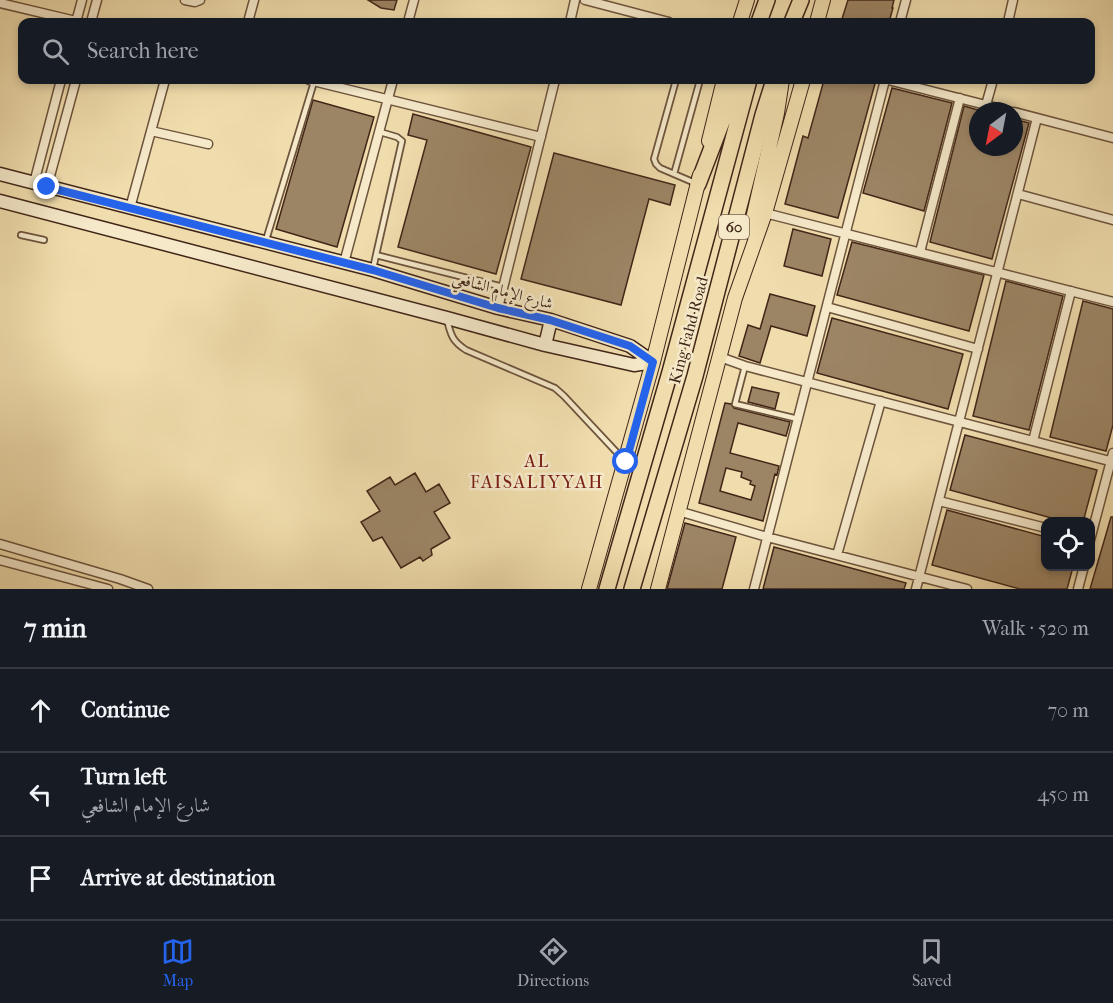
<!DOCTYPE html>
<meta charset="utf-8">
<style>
body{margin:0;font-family:"IM FELL French Canon",Amiri,serif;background:#242831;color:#f1f3f6}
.controls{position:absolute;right:18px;bottom:18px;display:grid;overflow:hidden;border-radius:12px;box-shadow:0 3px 9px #0003}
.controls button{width:54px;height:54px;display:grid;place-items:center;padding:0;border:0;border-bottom:2px solid #363941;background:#171b24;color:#f1f3f6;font:30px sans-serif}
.compass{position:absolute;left:969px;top:102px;width:54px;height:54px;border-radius:50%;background:#171b24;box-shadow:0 3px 9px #0003;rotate:212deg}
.stop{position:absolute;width:18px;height:18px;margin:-14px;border:4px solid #2563eb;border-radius:50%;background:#fff}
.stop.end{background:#2563eb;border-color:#fff;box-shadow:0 2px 6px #0008}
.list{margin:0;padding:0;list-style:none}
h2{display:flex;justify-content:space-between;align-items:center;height:78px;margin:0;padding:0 24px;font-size:26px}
h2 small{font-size:20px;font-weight:400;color:#9ea1a6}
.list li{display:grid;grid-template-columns:39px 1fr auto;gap:18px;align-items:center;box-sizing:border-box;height:84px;padding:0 24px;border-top:2px solid #363941}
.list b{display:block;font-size:22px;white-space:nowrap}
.list p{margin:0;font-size:20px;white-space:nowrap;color:#9ea1a6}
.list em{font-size:20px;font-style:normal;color:#9ea1a6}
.icon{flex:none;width:33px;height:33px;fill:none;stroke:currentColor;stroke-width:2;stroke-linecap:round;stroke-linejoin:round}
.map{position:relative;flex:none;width:1113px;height:589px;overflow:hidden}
.search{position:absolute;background:#171b24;box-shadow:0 3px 9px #0003;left:18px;right:18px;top:18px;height:66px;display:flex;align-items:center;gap:15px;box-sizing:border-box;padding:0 21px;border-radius:12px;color:#9ea1a6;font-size:22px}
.sheet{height:330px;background:#171b24}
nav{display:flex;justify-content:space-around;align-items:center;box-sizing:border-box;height:84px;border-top:2px solid #363941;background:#171b24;font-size:16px;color:#9ea1a6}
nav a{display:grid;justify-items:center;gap:3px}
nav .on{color:#2563eb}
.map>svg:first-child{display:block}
.building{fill:#9c8565;stroke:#412618;stroke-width:1.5;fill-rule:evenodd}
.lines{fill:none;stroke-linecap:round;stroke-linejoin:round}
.lane-casing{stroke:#6d543d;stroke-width:8}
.street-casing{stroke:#6d543d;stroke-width:11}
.secondary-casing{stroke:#412618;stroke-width:15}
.primary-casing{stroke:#412618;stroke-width:16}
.highway-casing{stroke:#412618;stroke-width:18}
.lane{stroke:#f5e9ca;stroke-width:4.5}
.street{stroke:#f5e9ca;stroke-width:8}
.secondary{stroke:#f5e9ca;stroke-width:12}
.primary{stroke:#f0ddad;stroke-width:14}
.highway{stroke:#f0ddad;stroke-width:15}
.route{stroke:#2563eb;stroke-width:8}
.labels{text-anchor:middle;stroke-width:5;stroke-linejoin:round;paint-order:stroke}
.shield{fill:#f5e9ca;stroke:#77604d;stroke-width:1.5}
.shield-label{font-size:15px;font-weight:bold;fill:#412618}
.street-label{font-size:16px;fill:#412618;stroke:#f5e9ca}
.neighbourhood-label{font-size:18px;letter-spacing:1.5px;fill:#7a1f14;stroke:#f5e9ca}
</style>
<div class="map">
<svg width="1113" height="589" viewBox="0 0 1113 589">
<rect width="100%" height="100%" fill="#f0ddad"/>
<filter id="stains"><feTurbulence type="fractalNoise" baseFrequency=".00333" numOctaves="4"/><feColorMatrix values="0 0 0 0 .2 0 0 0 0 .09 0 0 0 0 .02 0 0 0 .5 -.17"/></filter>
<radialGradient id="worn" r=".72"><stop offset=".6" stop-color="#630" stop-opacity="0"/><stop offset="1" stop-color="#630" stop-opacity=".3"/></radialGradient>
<path class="building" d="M368,0H397L394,10L381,8Z
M848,0H894L892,8H893L889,22H841Z
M824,80H876L838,218L785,204L803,136L808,138Z
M892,88L952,103L924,211L863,193Z
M313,100L374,117L337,247L276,229Z
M964,106L978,110V147H1014V119L1029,123L992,259L930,242Z
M413,114L531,147L496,274L398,247L427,140L408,135Z
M554,153L675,185L670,205L649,199L621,305L521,279Z
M793,229L831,239L822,276L784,266Z
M852,242L984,275L969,331L837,295Z
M1006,281L1063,296L1029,430L973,416Z
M770,294L815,306L807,336L771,326L760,363L739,356L748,325L760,329Z
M1083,301L1113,309V425L1106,451L1050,437Z
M832,318L963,354L948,409L817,373Z
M752,387L779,393L775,409L748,402Z
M725,403L731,404L734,408L790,422L786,436L738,423L730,453L779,466L777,475L775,474L763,521L699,503ZM726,468L742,472L741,477L751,481L750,484L755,486L751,500L720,491Z
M965,435L1097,470L1083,522H1066L950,490Z
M415,473L426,492L439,484L450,503L434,512L450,538L431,549L432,555L423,561L420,557L401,568L382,537L373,541L361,522L380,511L367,491L390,477L395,485Z
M947,510L1046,537V567H1073L1067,589H1020L932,565Z
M1111,517H1113V589H1090Z
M685,523L736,537L722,589H667Z
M774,547L906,583L904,589H763Z"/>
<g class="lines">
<g class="lane-casing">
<path id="lane" d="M676,80L654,159L656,164L660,168L695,183
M674,174L700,80
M21,235L44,240
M266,240L314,82
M376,255L402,141L397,137L380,132
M373,269L376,255L503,287
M447,320C451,335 452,341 466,350L555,388L564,396L622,458
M745,366L735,404L798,419"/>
</g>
<g class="street-casing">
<path id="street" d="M185,0L195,2L200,0
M585,0L669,22
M0,3L80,22
M76,22L82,0
M91,22L97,0
M248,22L254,0
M408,22L414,0
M570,22L575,0
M900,22L906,0
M1008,22L1013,0
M309,80L541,137
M888,80L1009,111
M986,105L993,80
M1014,112L1113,138
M151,131L208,144
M34,183L61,80
M47,187L76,80
M1018,194L1113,220
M130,208L165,80
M765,213L1113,302
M920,252L960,98
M344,263L393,80
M827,307L978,349
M498,308L555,80
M720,357L745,366L1113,462
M1033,441L1071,291
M939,501L1046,528
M678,511L767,537L967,589
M1090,540L1113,453
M0,544L120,579L148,589
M837,555L881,401
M0,560L108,589
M754,589L885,80
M916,589L1037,118
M1078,589L1084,566"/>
</g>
<g class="secondary-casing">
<path id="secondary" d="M0,174L373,270L498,308L551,320L630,346L653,362
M0,201L447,318L545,345L634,365L653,362
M545,345L551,320"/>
</g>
<g class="primary-casing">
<path id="primary" d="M740,22L747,0
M817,22L823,0
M709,141L724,80
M750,232L777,113L782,80
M589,589L653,362L700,175
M658,589L735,298L765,213L803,80"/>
</g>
<g class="highway-casing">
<path id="highway" d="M759,22L767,0
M792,22L801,0
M698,184L738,80
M607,589L670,372L749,80
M632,589L695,376L763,115L774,80"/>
</g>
<use href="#lane" class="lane"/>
<use href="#street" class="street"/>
<use href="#secondary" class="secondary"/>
<use href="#primary" class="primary"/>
<use href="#highway" class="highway"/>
</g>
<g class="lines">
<path class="route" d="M47,187L373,270L498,308L550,320L630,346L653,362L626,462"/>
</g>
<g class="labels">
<rect class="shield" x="719" y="215" width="30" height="24" rx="4.5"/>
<g class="shield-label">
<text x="734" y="232">60</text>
</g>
<g class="street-label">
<text transform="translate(503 290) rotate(15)" y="6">شارع الإمام الشافعي</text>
<text transform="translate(688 330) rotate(-75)" y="6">King Fahd Road</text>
</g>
<g class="neighbourhood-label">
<text x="537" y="467">AL<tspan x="537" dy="21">FAISALIYYAH</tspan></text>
</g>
</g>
<rect width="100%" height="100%" filter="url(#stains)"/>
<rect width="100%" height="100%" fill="url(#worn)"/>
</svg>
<div class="controls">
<button><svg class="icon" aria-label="locate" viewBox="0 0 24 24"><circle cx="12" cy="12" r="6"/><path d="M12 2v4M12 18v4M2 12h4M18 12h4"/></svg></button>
</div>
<svg class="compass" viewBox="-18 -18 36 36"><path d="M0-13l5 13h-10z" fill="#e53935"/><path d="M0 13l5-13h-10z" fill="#9ea1a6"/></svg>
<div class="stop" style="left:626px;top:462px"></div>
<div class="stop end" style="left:47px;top:187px"></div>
<div class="search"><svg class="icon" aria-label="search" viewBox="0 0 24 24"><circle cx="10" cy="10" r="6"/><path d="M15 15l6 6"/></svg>Search here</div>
</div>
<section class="sheet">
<h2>7 min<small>Walk · 520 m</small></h2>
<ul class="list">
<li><svg class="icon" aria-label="ahead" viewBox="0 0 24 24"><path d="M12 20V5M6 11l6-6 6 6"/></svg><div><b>Continue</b></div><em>70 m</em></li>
<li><svg class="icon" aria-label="left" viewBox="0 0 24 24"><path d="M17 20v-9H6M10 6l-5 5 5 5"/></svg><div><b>Turn left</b><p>شارع الإمام الشافعي</p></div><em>450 m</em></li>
<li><svg class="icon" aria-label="arrive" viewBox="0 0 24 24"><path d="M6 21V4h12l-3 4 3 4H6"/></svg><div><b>Arrive at destination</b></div></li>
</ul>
</section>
<nav>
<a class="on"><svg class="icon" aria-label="map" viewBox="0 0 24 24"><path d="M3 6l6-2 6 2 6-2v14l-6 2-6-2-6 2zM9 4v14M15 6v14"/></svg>Map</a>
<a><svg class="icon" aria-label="directions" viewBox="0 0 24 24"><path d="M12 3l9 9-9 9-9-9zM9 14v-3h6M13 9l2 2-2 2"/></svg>Directions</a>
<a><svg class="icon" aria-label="saved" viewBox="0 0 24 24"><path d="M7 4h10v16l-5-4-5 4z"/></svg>Saved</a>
</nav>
